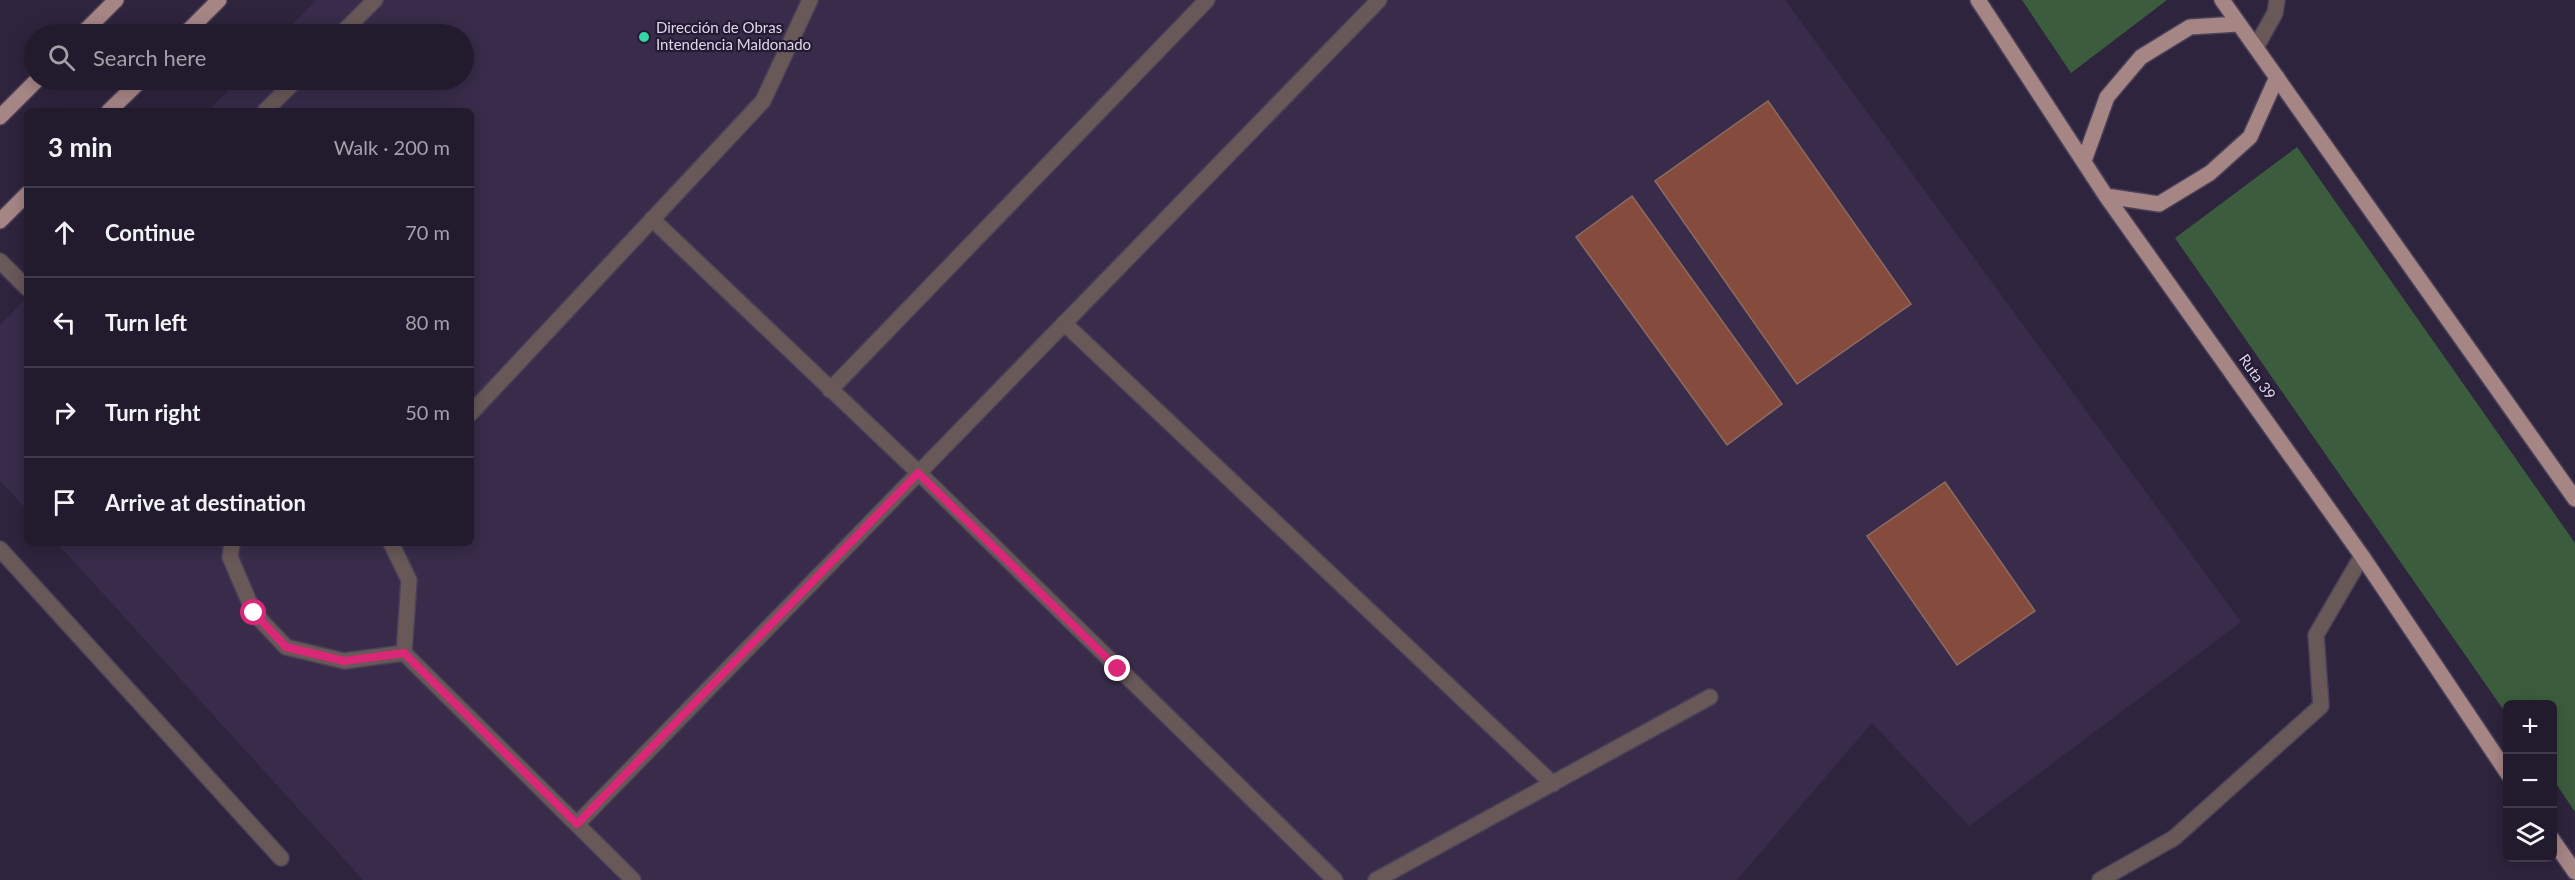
<!DOCTYPE html>
<meta charset="utf-8">
<style>
body{margin:0;font-family:Lato,sans-serif;background:#2a2436;color:#f1f3f6}
.controls{position:absolute;right:18px;bottom:18px;display:grid;overflow:hidden;border-radius:9px;box-shadow:0 3px 15px #0003}
.controls button{width:54px;height:54px;display:grid;place-items:center;padding:0;border:0;border-bottom:2px solid #3f394a;background:#221b2e;color:#f1f3f6;font:30px sans-serif}
.stop{position:absolute;width:18px;height:18px;margin:-14px;border:4px solid #db2777;border-radius:50%;background:#fff}
.stop.end{background:#db2777;border-color:#fff;box-shadow:0 2px 6px #0008}
.list{margin:0;padding:0;list-style:none}
h2{display:flex;justify-content:space-between;align-items:center;height:78px;margin:0;padding:0 24px;font-size:26px}
h2 small{font-size:20px;font-weight:400;color:#a2a1aa}
.list li{display:grid;grid-template-columns:39px 1fr auto;gap:18px;align-items:center;box-sizing:border-box;height:90px;padding:0 24px;border-top:2px solid #3f394a}
.list b{display:block;font-size:22px;white-space:nowrap}
.list em{font-size:20px;font-style:normal;color:#a2a1aa}
.icon{flex:none;width:33px;height:33px;fill:none;stroke:currentColor;stroke-width:2;stroke-linecap:round;stroke-linejoin:round}
.map{position:relative;flex:none;width:2575px;height:880px;overflow:hidden}
.search{position:absolute;background:#221b2e;box-shadow:0 3px 15px #0003;left:24px;top:24px;width:450px;height:66px;display:flex;align-items:center;gap:15px;box-sizing:border-box;padding:0 21px;border-radius:33px;color:#a2a1aa;font-size:22px}
.panel{position:absolute;background:#221b2e;box-shadow:0 3px 15px #0003;left:24px;top:108px;width:450px;height:438px;border-radius:9px}
.map>svg:first-child{display:block}
.built{fill:#382c4a}
.green{fill:#3b5d3d}
.building{fill:#854c3d;stroke:#8e6b62;stroke-width:1.5}
.lines{fill:none;stroke-linecap:round;stroke-linejoin:round}
.minor-casing{stroke:#4a4159;stroke-width:18}
.major-casing{stroke:#4a4159;stroke-width:18}
.minor{stroke:#685858;stroke-width:15}
.major{stroke:#a68585;stroke-width:15}
.route{stroke:#db2777;stroke-width:8}
.poi-dot{fill:#36d4a7;stroke:#241a33;stroke-width:2}
.labels{text-anchor:middle;stroke-width:4.5;stroke-linejoin:round;paint-order:stroke}
.poi-label{font-size:15px;fill:#ded8e9;stroke:#241a33;text-anchor:start}
.street-label{font-size:15px;fill:#ded8e9;stroke:#241a33}
</style>
<div class="map">
<svg width="2575" height="880" viewBox="0 0 2575 880">
<rect width="100%" height="100%" fill="#2e243d"/>
<path class="built" d="M316,0H1785L2241,622L1969,826L1872,723L1737,880H363L57,543H471V111H208L239,80H464V34H283Z
M27,297V510L0,481V325Z"/>
<path class="green" d="M2022,0H2167L2071,73Z
M2297,147L2575,543V812L2553,779L2552,704H2508L2507,715L2175,238Z"/>
<path class="building" d="M1768,101L1911,304L1797,384L1655,181Z
M1632,196L1782,404L1727,445L1576,237Z
M1945,482L2035,611L1957,665L1867,536Z"/>
<g class="lines">
<g class="minor-casing">
<path id="minor" d="M341,34L375,0
M2256,47L2275,13L2277,0
M265,111L296,80
M652,219L919,473L1335,880
M0,261L27,288
M1064,323L1553,784
M830,390L1207,0
M471,413L763,101L810,0
M232,543L230,557L254,613L286,647L344,661L404,653
M391,543L409,580L404,653L633,880
M0,549L281,858
M577,824L1379,0
M1376,880L1710,697
M2100,880L2174,838L2321,706L2316,635L2362,556"/>
</g>
<g class="major-casing">
<path id="major" d="M1978,0L2106,196L2362,556L2508,774
M2222,0L2575,499
M82,34L116,0
M185,34L219,0
M109,111L141,80
M0,117L37,80
M2084,161L2107,97L2141,57L2190,27L2238,24
M2106,196L2159,204L2210,173L2250,137L2277,77
M0,221L27,194
M2552,839L2575,872"/>
</g>
<use href="#minor" class="minor"/>
<use href="#major" class="major"/>
</g>
<g class="lines">
<path class="route" d="M254,613L286,647L344,661L404,653L577,824L918,473L1118,669"/>
</g>
<circle class="poi-dot" cx="644" cy="37" r="6"/>
<g class="labels">
<g class="poi-label">
<text x="656" y="33">Dirección de Obras<tspan x="656" dy="17">Intendencia Maldonado</tspan></text>
</g>
<g class="street-label">
<text transform="translate(2257 377) rotate(55)" y="5">Ruta 39</text>
</g>
</g>
</svg>
<div class="controls">
<button>+</button>
<button>−</button>
<button><svg class="icon" aria-label="layers" viewBox="0 0 24 24"><path d="M12 4l9 5-9 5-9-5zM3 14l9 5 9-5"/></svg></button>
</div>
<div class="stop" style="left:254px;top:613px"></div>
<div class="stop end" style="left:1118px;top:669px"></div>
<div class="search"><svg class="icon" aria-label="search" viewBox="0 0 24 24"><circle cx="10" cy="10" r="6"/><path d="M15 15l6 6"/></svg>Search here</div>
<section class="panel">
<h2>3 min<small>Walk · 200 m</small></h2>
<ul class="list">
<li><svg class="icon" aria-label="ahead" viewBox="0 0 24 24"><path d="M12 20V5M6 11l6-6 6 6"/></svg><div><b>Continue</b></div><em>70 m</em></li>
<li><svg class="icon" aria-label="left" viewBox="0 0 24 24"><path d="M17 20v-9H6M10 6l-5 5 5 5"/></svg><div><b>Turn left</b></div><em>80 m</em></li>
<li><svg class="icon" aria-label="right" viewBox="0 0 24 24"><path d="M7 20v-9h11M14 6l5 5-5 5"/></svg><div><b>Turn right</b></div><em>50 m</em></li>
<li><svg class="icon" aria-label="arrive" viewBox="0 0 24 24"><path d="M6 21V4h12l-3 4 3 4H6"/></svg><div><b>Arrive at destination</b></div></li>
</ul>
</section>
</div>
